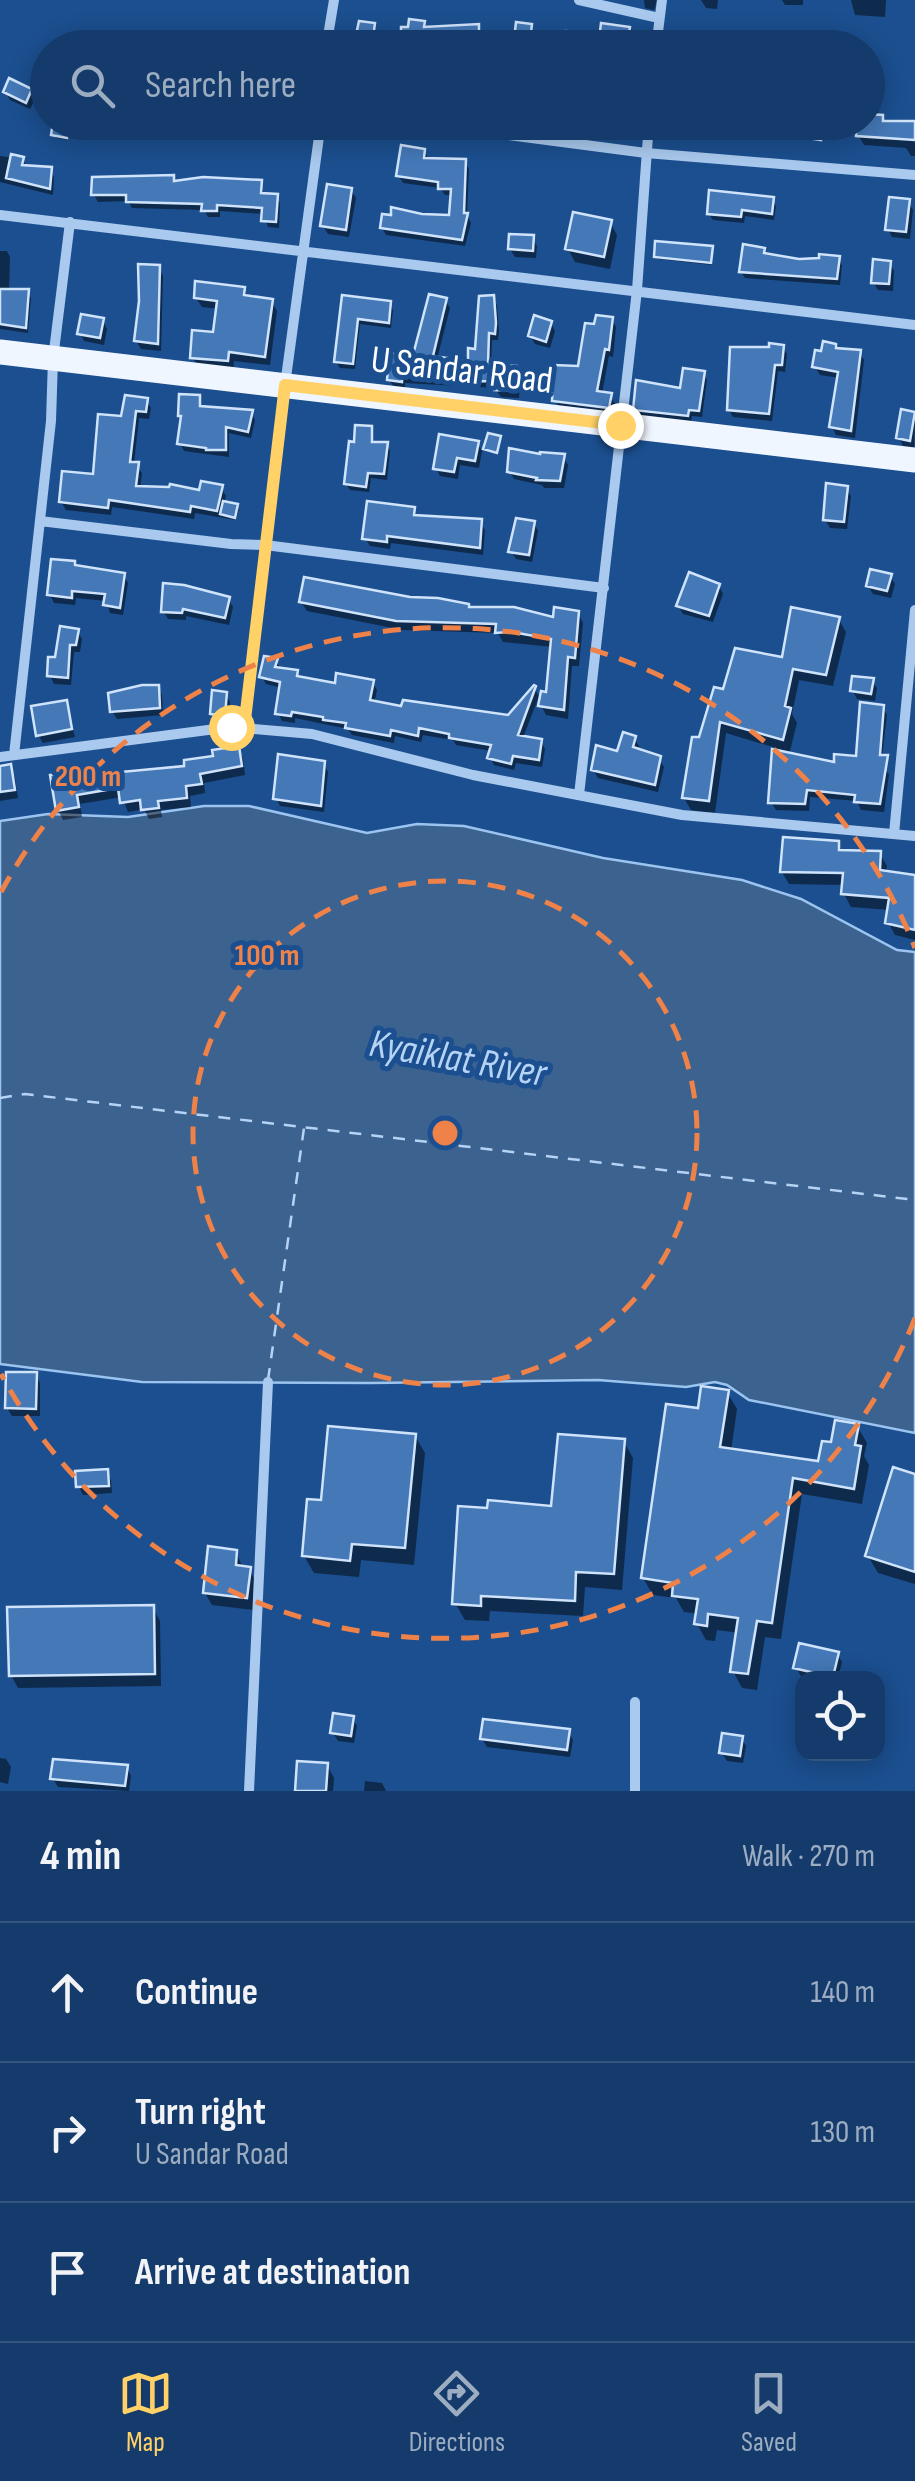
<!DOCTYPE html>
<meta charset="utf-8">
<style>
body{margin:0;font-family:"Sofia Sans Condensed",sans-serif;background:#214673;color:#f1f3f6}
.controls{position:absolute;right:30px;bottom:30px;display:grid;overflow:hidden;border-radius:20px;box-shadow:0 5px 25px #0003}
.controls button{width:90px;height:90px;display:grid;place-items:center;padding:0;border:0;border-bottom:2px solid #33557e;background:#143b6b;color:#f1f3f6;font:50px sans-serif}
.stop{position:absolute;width:30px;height:30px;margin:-22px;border:8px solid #ffd166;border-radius:50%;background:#fff}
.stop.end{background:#ffd166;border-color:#fff;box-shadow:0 2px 10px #0008}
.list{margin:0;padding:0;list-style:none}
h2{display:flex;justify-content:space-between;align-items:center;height:130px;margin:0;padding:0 40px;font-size:42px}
h2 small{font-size:32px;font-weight:400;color:#9dadc1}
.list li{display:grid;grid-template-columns:65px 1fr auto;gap:30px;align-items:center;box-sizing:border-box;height:140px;padding:0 40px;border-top:2px solid #33557e}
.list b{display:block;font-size:38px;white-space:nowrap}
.list p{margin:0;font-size:32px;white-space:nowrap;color:#9dadc1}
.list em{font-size:32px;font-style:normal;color:#9dadc1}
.icon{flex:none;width:55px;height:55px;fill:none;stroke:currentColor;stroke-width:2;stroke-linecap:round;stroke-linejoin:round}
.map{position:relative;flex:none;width:915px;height:1791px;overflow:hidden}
.search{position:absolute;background:#143b6b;box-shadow:0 5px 25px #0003;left:30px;right:30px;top:30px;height:110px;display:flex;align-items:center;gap:25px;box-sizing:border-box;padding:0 35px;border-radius:55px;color:#9dadc1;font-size:38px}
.sheet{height:550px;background:#143b6b}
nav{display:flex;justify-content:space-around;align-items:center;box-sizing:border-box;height:140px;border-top:2px solid #33557e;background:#143b6b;font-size:28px;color:#9dadc1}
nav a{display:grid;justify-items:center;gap:5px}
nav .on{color:#ffd166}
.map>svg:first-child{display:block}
.water{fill:#3c6290;stroke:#9cc4f0;stroke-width:2.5}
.shadow{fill:#0007}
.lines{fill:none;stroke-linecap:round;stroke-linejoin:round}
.ferry{stroke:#b5d3f5;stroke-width:2.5;stroke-dasharray:12 10;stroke-linecap:butt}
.building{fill:#4478b7;stroke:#cfe3fa;stroke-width:2.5}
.street{stroke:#a9c9ee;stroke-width:10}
.primary{stroke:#f0f6ff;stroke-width:25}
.route{stroke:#ffd166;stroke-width:12}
.ring{fill:none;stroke:#ee8249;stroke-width:5;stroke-dasharray:18 12}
.labels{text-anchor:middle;stroke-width:10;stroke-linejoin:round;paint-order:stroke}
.street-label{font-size:38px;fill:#fff;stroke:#1b4f8f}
.water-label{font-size:40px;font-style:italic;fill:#b5d3f5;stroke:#1b4f8f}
.centre{fill:#ee8249;stroke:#1b4f8f;stroke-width:5}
.ring-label{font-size:30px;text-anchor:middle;font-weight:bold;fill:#ee8249;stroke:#1b4f8f;stroke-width:10;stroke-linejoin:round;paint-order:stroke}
</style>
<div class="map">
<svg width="915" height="1791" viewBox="0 0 915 1791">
<rect width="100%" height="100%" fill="#1b4f8f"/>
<path class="water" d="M204,806H249L367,833L417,824L464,826L603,858L742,880L801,899L897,950L915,952V1433L749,1400L727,1385L715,1382L686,1387L598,1380L370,1383L142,1382L0,1364V821L48,814L128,817Z"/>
<path class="shadow" d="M644,0H657L654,10L645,8Z
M701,0H718L717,9L706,8Z
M782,0H803V5H785Z
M851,0H886L885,17L855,15Z
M423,23L427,29L477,27L481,45L444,48V45L407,42L403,36Z
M628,29L633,37L631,48H600Z
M868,60H876L882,70L878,117L886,124H915V156H911L906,148L864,145L858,135L868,122Z
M30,91L35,99L30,109L10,100L6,92Z
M56,122H76L69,131L68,140L56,138Z
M576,122H598L597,133L580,132Z
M667,122H693L691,137L671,135Z
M424,151L428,158L465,162L469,169L467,215L471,223L465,246L386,235L382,228L421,217H452L453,195H445L440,188L403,183L399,176Z
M0,156L22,159L28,168L50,170L54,177L53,195L0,182Z
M173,177L176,183H260L264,195L276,196L280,203L279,228L268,227L264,214L220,211V217H208L204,210L132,208L128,201L98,202L94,195Z
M351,190L356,198L349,237L328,234L323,226Z
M772,199L776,206L774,220L745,216L744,223L713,220L709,214Z
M908,202L913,210L910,239L892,237L888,229Z
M610,222L617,235L610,269L575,262L568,249Z
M532,238L537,246L536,258L515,257L510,249Z
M711,249L712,265L658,259L656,256Z
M763,250L767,256L799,261L839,259L842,265L840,285L745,278L741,272Z
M0,251H7L10,257L9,291L27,292L31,298L28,333L0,329Z
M890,263L894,271L893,291L878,290L873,282Z
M140,267L159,268L163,276L161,351L141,349L136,341Z
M244,289L249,298L271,301L277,311L270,365L234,361L233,370L198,367L193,358L215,335L219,309L202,307L196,298Z
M344,298L390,304L393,310L391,328L360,324L355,369L340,368L336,362Z
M493,298L497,305L499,332L498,340H492L491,367L516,368L520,376L519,398L501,397L495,388L405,383V388L394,387L389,380L414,358L445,300L450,308L437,359L470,364L477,351Z
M612,319L616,327L613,357L609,356L602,394L610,396L615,404L613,415L560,408L555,400L580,369L597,327Z
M103,321L107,329L104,345L84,341L80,333Z
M551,323L555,331L550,348L535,344L530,336Z
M835,346L838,351L859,352L864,360L855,438L836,435L832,427L840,378L820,375L815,367Z
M783,347L787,354L785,372L778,371L772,421L733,417L729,410Z
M703,373L707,380L702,417L692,416L691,423L639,417L635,409L682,390Z
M198,398L203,408L251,412L255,420L251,438L229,433V457L184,451L180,443V415Z
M146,400L151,408L149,419L139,418L134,464L142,473L140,489L201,493L221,488L226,496L224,503L239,509L236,520L195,513L194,519L112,507L111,515L66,510L61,502L96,477L124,419Z
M913,414L915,417L914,448L903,446L899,438Z
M371,429L374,445H387L390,451L387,480L371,478L369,492L350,490L346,484L356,444Z
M477,443L482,451L479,468L460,465L458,479L440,476L436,468Z
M563,457L568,465L564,488H544L542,485L514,479L509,471Z
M846,488L851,496L847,529L830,528L825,520Z
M413,509L418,518L480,522L485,530L483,555L391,543L390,549L370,546L365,538Z
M534,523L538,531L532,562L516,559L511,551Z
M77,568L124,575L128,583L123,615L110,613L106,601L76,598L75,605L54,603L50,595Z
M890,576L895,584L891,598L873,594L868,586Z
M719,586L723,594L713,622L683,614L678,606Z
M228,599L233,607L229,625L186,616V620L168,619L163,611Z
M301,602L470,609L555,620L578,613L583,623L579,666H572L568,719L546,715L541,705L548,695L553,647L503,642L498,633L403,630L307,611Z
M839,620L846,632L833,686L799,680L792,714L797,723L789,755L836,765L859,759L883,707L887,715L881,766L889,774L884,812L861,810L857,801L810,797L809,811L776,810L771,802L786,751L726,733L715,813L691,810L684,798L701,740L725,692L784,660Z
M77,631L82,639L80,652H74L71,685L54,684L50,676Z
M276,661L280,668L296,673L300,679L337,686L372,682L377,690L374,704L509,718L534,688L539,696L523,738L541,741L545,749L542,767L516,763L514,770L494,765L490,757L492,751L456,745L453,740L423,735L421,742L395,736L394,743L352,735L348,729L295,718V723L282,721L278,713L282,688L266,684L262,677Z
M872,681L877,688L875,701L857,699L853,691Z
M158,687L162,695L163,715L117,719L112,711Z
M226,694L230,702L228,723L217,722L212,714Z
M66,703L75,737L43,743L38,735Z
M634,738L639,746L637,751L659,759L664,767L658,792L598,778L593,770L619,754Z
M238,749L243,758L245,775L204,783L205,793L190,796L191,807L161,810L162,817L149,819L144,809L128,812L122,797L80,804L82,817L63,820L58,810L52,777H101L187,768Z
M324,764L328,772L324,812L280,806L276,798Z
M10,770L15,778L18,798L0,801V772Z
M838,843L843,853L880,854L887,866L886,874L915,878V940L895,935L888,922L890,910L851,907L844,894V885L789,884L782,872Z
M36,1375L40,1383V1416H12L7,1408Z
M727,1392L737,1409L731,1451L820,1464L833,1445L857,1426L867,1443L864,1456L869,1465L862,1504L802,1494L781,1639L765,1637L757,1690L742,1688L733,1671L739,1633L717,1630L715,1641L706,1640L697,1624L698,1614L684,1612L676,1598L653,1595L643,1578L700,1411Z
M415,1436L425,1453L414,1565L361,1560L359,1577L314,1573L304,1556L323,1503Z
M624,1442L633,1458L622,1590L585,1587L583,1616L490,1611L489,1621L465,1620L455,1603Z
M107,1472L111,1480L112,1493L83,1495L79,1487Z
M915,1477V1584L878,1573L868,1556Z
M236,1552L243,1568L249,1569L256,1582L253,1610L212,1605L205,1593Z
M153,1608L160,1621L161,1686L18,1688L11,1675Z
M837,1654L842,1662L838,1678L801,1676L796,1668Z
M352,1718L357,1726L354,1743L338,1741L333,1733Z
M568,1732L573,1740L570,1757L487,1747L482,1739Z
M741,1738L746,1746L743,1763L727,1761L722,1753Z
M0,1758L6,1759L11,1767L8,1784L0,1782Z
M327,1765L334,1778L333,1791H298Z
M127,1768L131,1776L129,1791L58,1787L53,1779Z
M365,1781L382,1783L386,1791H364Z"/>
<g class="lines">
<path class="ferry" d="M0,1098L25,1094L915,1200
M268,1380L304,1128"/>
</g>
<path class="building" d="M409,19L425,21L424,27L479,24V41H460L459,48H442V40L401,37V27H408Z
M359,21L375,23L373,38L356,35Z
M516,22L532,24L531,33L566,31L567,48H513Z
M601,23L630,27L626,48H598Z
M9,78L32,89L26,103L3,92Z
M868,114L883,115V121H915V140L856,136L857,122H868Z
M53,122H69L67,138L51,135Z
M810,122H823L821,140L807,138Z
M401,145L425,149L424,158L466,159L464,213H468L462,240L380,228L382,214L391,215V207L422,214L449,215L451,189H438V182L396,176Z
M11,154L24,157L22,165L52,167L50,189L6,178Z
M174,175V181L203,177L262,180L261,193L278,194L276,222L261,221L262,208L217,205V211H201L202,204L126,202V195H91L92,177Z
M327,184L352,188L346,230L320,226Z
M709,190L774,197L772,214L742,210L741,217L707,214Z
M889,197L910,199L906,232L885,230Z
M573,212L612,220L604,257L565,249Z
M509,234L534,235L533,251L508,249Z
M655,241L713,246L711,263L654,257Z
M743,244L765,248L764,253L799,259L819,258V254L840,256L837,279L739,272Z
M873,259L891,261L889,284L871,283Z
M138,264L160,265L158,344L134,341L139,301Z
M195,281L245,287L244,295L273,299L265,357L229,352L228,361L190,358L192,330L213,332L217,301L194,298Z
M0,289H29L26,328L0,324Z
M429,294L447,298L433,356L468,361V348L475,349L479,296L494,295L496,323L495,334L489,333L488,365L517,366L516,391L494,390V381L456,382L402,376V382L387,380L389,353L413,355Z
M342,295L391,301L389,323L358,319L353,364L334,362Z
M81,314L104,318L100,338L77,334Z
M534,315L552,321L546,342L528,336Z
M596,315L613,317L609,350L605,349L597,391L612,393L609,408L552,401L554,365L578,366L585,323L594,324Z
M823,341L836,344V348L861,350L851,431L829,427L838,372L812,367L815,350L821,351Z
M769,343L784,345L782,365H775L769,414L727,410L730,347H769Z
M683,368L705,371L699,411L689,410L688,416L633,410L636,380L680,388Z
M179,394L200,395V406L253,410L248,432L226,427V450H206V448L177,444L181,416H178Z
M125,395L148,398L146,412L136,411L130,462H139L136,486L169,487L170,484L199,490L201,481L223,485L217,511L191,506L190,512L109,500L108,508L59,502L62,471L93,474L98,414L121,416Z
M901,409L915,412L910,441L896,438Z
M355,425L372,426V442H388L384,474L368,473L366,487L344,484L349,441L354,442Z
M488,433L501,436L497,453L483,449Z
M439,434L479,441L475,461L457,458L454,472L433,469Z
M509,448L540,454V452L565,454L560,481L536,480L537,478L507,472Z
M826,483L848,486L844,522L823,520Z
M223,501L238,504L235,518L220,514Z
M367,501L415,507L414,515L482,519L480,548L387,536V542L362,539Z
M516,518L535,521L529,555L508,552Z
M51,559L75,561V565L125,573L120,608L103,605L105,594L72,591V598L47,595Z
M870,569L892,574L887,591L866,586Z
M689,572L720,584L709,616L676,606Z
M304,577L410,597L438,598L469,604V607H514L553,617L554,607L579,611L575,658L568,657L564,710L538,706L541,691L546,692L551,639L512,632L495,633L496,624L396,621L299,602Z
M163,583L184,585L230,597L225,618L183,609L182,613L161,612Z
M791,607L840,617L826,675L793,669L785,706L791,708L783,740L720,722L709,801L682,798L692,737H699L714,687L723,689L735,648L782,657Z
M60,626L79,629L76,645H70L68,678L47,676L48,657H55Z
M264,656L278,658L275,667L298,670L297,676L335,683L336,673L374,680L370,700L401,706L403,700L508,715L534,685L536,686L518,735L542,739L539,760L513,756L511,764L487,758L491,745L449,738V734L419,728L418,736L391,730L390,736L345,728L346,723L323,720V717L292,712L291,716L275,714L280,682L259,677Z
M852,676L874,678L871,694L850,691Z
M142,685H159L160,708L110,712L108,693Z
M212,690L227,692L225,716L210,714Z
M67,700L72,729L36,736L31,706Z
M860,702L884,705L880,755H888L880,804L854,802L855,795L807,790L805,804L768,803L772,749L834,762V754L856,756Z
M623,732L636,736L633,747L661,756L655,785L591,770L596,745L617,751Z
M239,746L242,766L200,774L202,784L186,786L187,798L158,801L159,808L141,810L140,800L120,803L118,788L77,795L79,807L56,811L50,775L98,767L100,774L184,766V760L213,756L212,750Z
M278,754L325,761L321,806L273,799Z
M11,764L15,790L0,792V766Z
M783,837L839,841V850L881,851L880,870L915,875V930L885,923L889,898L841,894L843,873L780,872Z
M6,1372H37L36,1409L5,1408Z
M701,1386L729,1390L720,1447L818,1461L822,1441L831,1442L835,1420L859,1424L855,1445L861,1446L854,1489L793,1478L772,1623L757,1621L748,1674L730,1672L738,1618L708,1614L707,1626L694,1624L698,1599L672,1596L673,1583L641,1578L666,1404L698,1408Z
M328,1426L416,1434L405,1548L352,1544L350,1561L302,1556L307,1499L321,1500Z
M558,1434L625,1439L614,1574L576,1572L575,1601L481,1596V1606L452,1604L458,1506L487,1508L488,1500L551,1506Z
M893,1467L915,1474V1572L865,1556Z
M108,1469L109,1486L76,1487L75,1471Z
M208,1546L237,1550L236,1565L251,1567L247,1598L203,1593Z
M154,1605L155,1674L9,1676L7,1607Z
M799,1643L839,1652L833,1677L793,1668Z
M333,1713L354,1716L351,1736L330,1733Z
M483,1719L570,1729L567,1750L480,1739Z
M722,1733L743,1736L740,1756L719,1753Z
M53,1759L128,1765L125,1786L50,1779Z
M297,1761L328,1763L326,1791H295Z"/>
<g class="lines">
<path class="street" d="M579,0L659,18
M326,48L334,0
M656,48L662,0
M410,122L646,153L915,175
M0,215L915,325
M40,521L231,544L265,545L604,588
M244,728L285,385L321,122
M14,755L51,421L53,359L70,222
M0,757L231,727L312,734L473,775L682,815L915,836
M579,795L637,290L649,122
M894,834L915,610
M635,1702V1791
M249,1791L268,1382"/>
<path class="primary" d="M0,352L915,460"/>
</g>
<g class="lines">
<path class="route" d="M231,727L244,728L285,385L620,425"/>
</g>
<g class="ring">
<circle cx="445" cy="1133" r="252"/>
<path d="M915 1318A505 505 0 0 1 1 1374M1 892A505 505 0 0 1 915 948"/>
</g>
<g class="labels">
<g class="street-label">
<text transform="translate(462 369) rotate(7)" y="13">U Sandar Road</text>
</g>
<g class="water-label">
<text transform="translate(458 1057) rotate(10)" y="14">Kyaiklat River</text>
</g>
</g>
<circle cx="445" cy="1133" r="15" class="centre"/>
<g class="ring-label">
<text x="88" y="786">200 m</text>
<text x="267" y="965">100 m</text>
</g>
</svg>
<div class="controls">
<button><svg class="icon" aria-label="locate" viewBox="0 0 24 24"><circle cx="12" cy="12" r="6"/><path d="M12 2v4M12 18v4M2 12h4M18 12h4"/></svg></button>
</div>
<div class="stop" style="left:231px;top:727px"></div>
<div class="stop end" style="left:620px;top:425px"></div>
<div class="search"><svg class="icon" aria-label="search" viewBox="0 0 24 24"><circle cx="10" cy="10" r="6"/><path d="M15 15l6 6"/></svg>Search here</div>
</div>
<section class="sheet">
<h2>4 min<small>Walk · 270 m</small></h2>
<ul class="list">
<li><svg class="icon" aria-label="ahead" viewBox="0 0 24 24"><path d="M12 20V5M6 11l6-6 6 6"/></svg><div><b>Continue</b></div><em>140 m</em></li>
<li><svg class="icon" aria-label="right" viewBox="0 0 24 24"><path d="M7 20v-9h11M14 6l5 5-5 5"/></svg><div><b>Turn right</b><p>U Sandar Road</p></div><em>130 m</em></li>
<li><svg class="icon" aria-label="arrive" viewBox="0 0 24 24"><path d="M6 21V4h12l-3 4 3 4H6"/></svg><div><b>Arrive at destination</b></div></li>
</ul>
</section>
<nav>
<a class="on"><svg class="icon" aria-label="map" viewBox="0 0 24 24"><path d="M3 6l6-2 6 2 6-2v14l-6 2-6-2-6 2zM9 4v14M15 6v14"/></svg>Map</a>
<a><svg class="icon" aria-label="directions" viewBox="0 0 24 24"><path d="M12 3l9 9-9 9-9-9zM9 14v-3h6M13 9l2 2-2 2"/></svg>Directions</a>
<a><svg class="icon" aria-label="saved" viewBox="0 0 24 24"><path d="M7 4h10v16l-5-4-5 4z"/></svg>Saved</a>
</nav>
